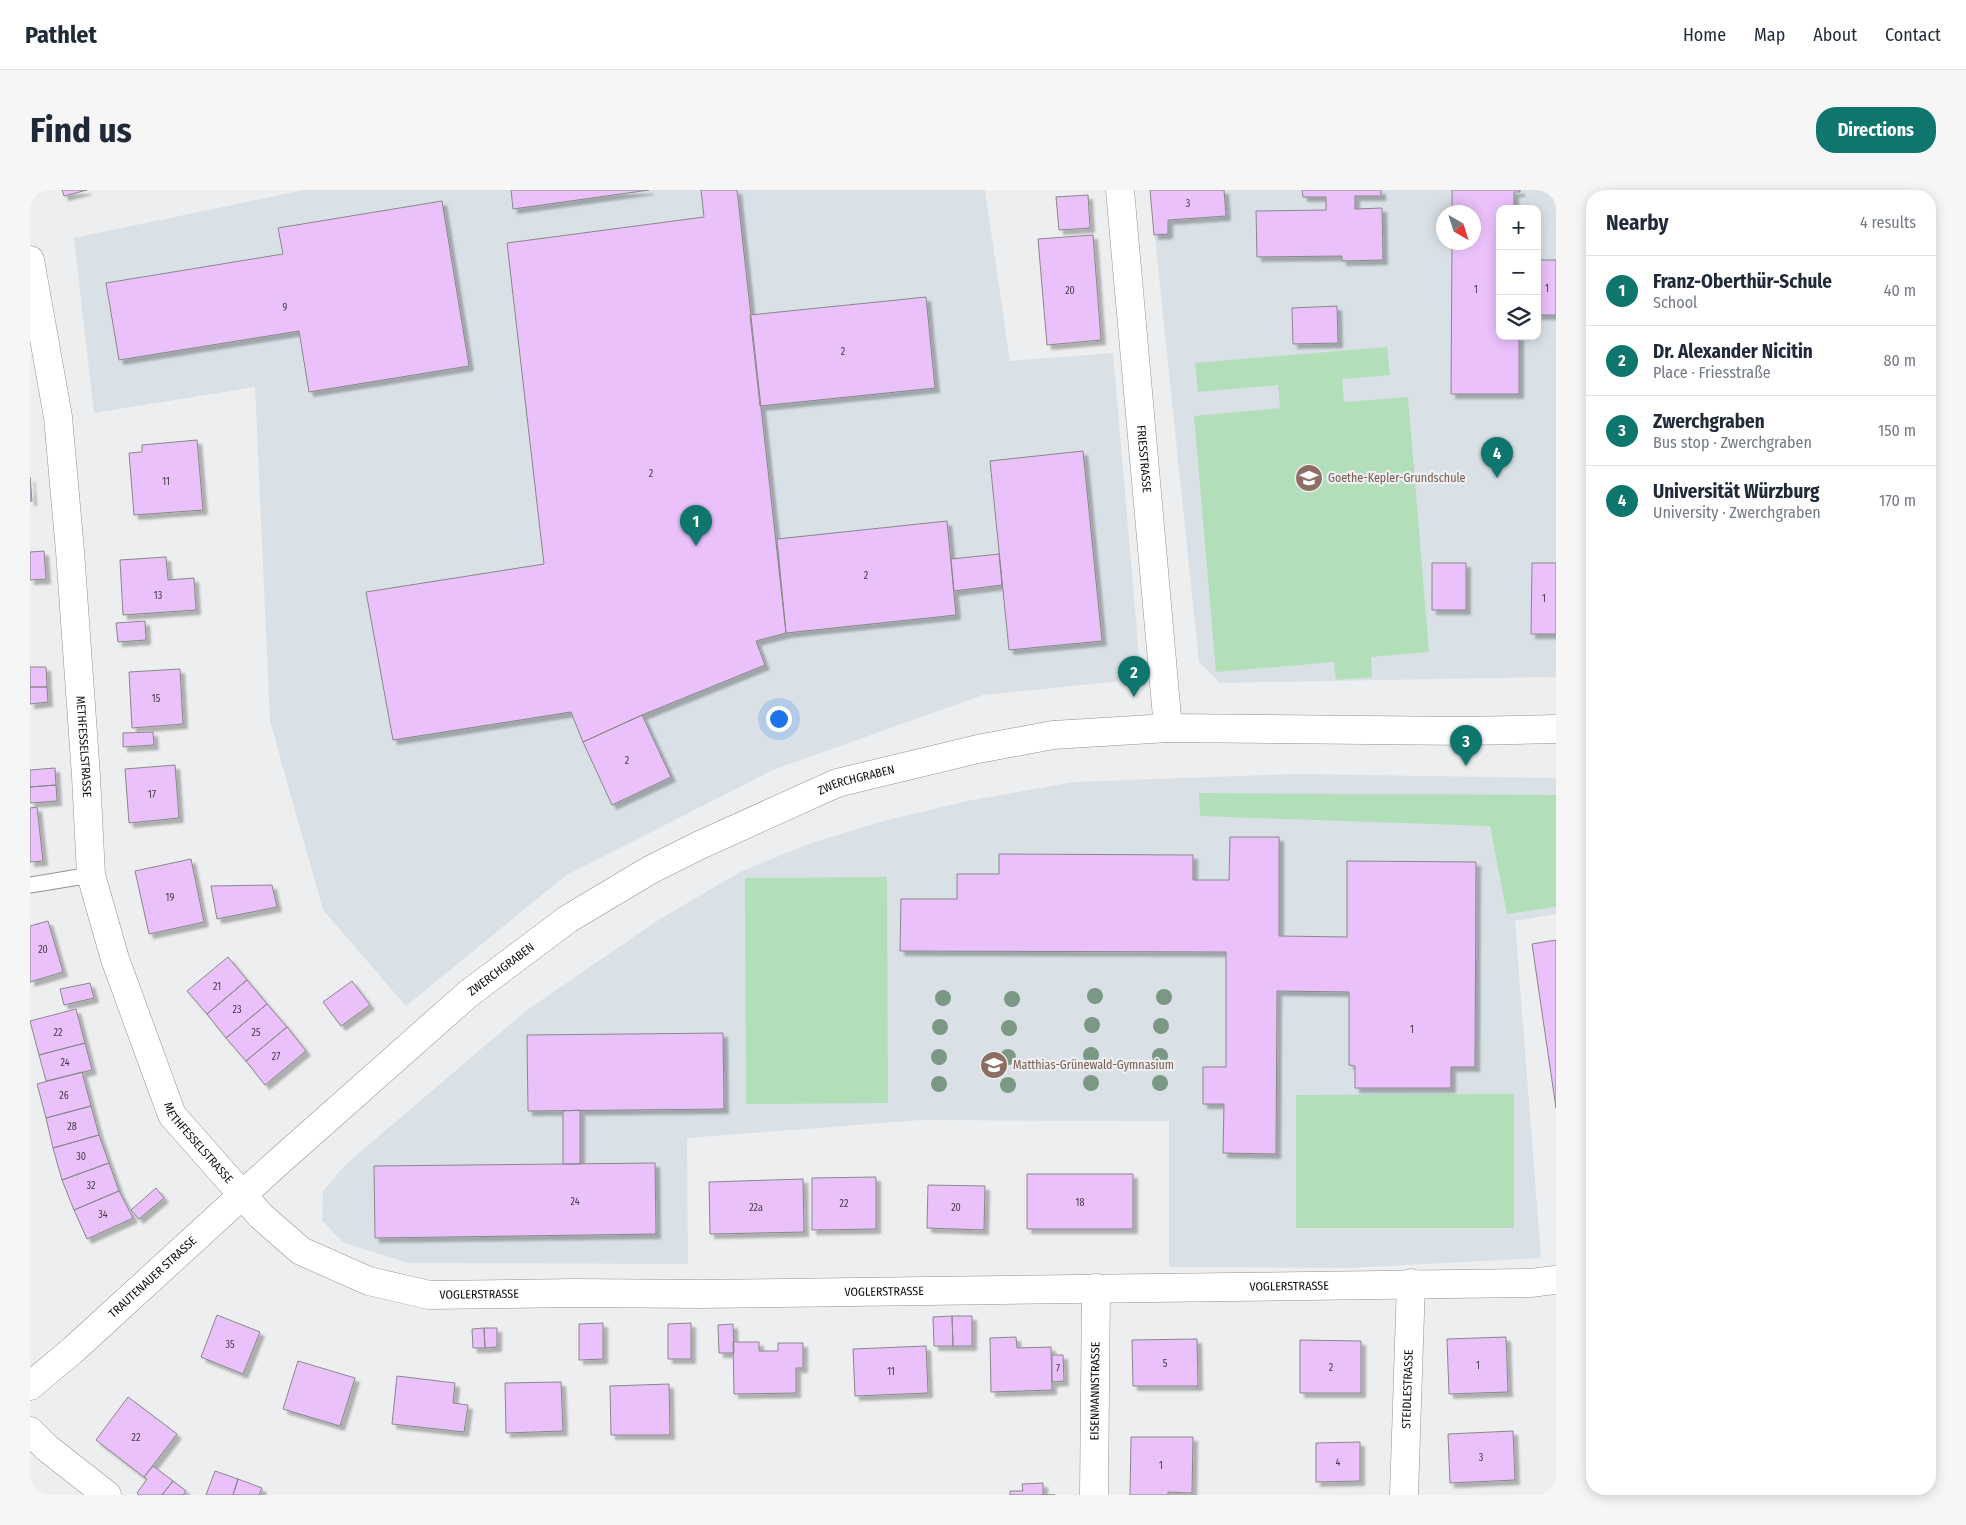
<!DOCTYPE html>
<meta charset="utf-8">
<style>
body{margin:0;font-family:"Fira Sans Condensed",sans-serif;background:#f6f6f7;color:#1f2937}
.controls{position:absolute;right:15px;top:15px;display:grid;overflow:hidden;border-radius:10px;box-shadow:0 2px 12px #0003}
.controls button{width:45px;height:45px;display:grid;place-items:center;padding:0;border:0;border-bottom:1px solid #e0e1e3;background:#fff;color:#1f2937;font:25px sans-serif}
.compass{position:absolute;left:1406px;top:15px;width:45px;height:45px;border-radius:50%;background:#fff;box-shadow:0 2px 12px #0003;rotate:141deg}
.you{position:absolute;left:748px;top:528px;width:18px;height:18px;margin:-12px;border:4px solid #fff;border-radius:50%;background:#1a73e8;box-shadow:0 0 0 8px #1a73e833}
.badge{display:grid;place-items:center;width:32px;height:32px;border-radius:50%;background:#0f766e;color:#fff;font-size:16px;font-weight:700}
.pin{position:absolute;translate:-50% -41px;filter:drop-shadow(0 1px 2px #0008)}
.pin::after{content:'';position:absolute;top:26px;width:18px;height:15px;background:inherit;clip-path:polygon(0 0,100% 0,50% 100%)}
.list{margin:0;padding:0;list-style:none}
h2{display:flex;justify-content:space-between;align-items:center;height:65px;margin:0;padding:0 20px;font-size:21px}
h2 small{font-size:16px;font-weight:400;color:#747a83}
.list li{display:grid;grid-template-columns:32px 1fr auto;gap:15px;align-items:center;box-sizing:border-box;height:70px;padding:0 20px;border-top:1px solid #e0e1e3}
.list b{display:block;font-size:19px;white-space:nowrap}
.list p{margin:0;font-size:16px;white-space:nowrap;color:#747a83}
.list em{font-size:16px;font-style:normal;color:#747a83}
.icon{flex:none;width:28px;height:28px;fill:none;stroke:currentColor;stroke-width:2;stroke-linecap:round;stroke-linejoin:round}
.map{position:relative;flex:none;width:1526px;height:1305px;overflow:hidden;border-radius:20px}
header{display:flex;align-items:center;gap:30px;box-sizing:border-box;height:70px;padding:0 25px;background:#fff;border-bottom:1px solid #e0e1e3}
header strong{font-size:24px}
nav{display:flex;gap:28px;margin-inline-start:auto;font-size:18px}
.intro{display:flex;align-items:center;justify-content:space-between;box-sizing:border-box;height:120px;padding:0 30px}
h1{margin:0;font-size:35px}
.button{padding:12px 22px;border-radius:20px;background:#0f766e;color:#fff;font-size:18px;font-weight:700}
main{display:flex;gap:30px;padding:0 30px}
aside{flex:1;background:#fff;border-radius:20px;box-shadow:0 2px 12px #0003}
.map>svg:first-child{display:block}
.built{fill:#d9e1e7;fill-rule:evenodd}
.green{fill:#b2deba}
.building{fill:#eac1fb;stroke:#888889;filter:url(#shadow)}
.lines{fill:none;stroke-linecap:round;stroke-linejoin:round}
.service-casing{stroke:#929394;stroke-width:17}
.minor-casing{stroke:#929394;stroke-width:29}
.tertiary-casing{stroke:#929394;stroke-width:29}
.service{stroke:#fff;stroke-width:15}
.minor{stroke:#fff;stroke-width:28}
.tertiary{stroke:#fff;stroke-width:28}
.tree{fill:#7a9883}
.labels{text-anchor:middle;stroke-width:4.5;stroke-linejoin:round;paint-order:stroke}
.number-label{font-size:10px;fill:#463c4b}
.street-label{font-size:12px;fill:#0f1010;stroke:#edeeef}
.education-label{font-size:12px;fill:#785e54;stroke:#edeeef;text-anchor:start}
</style>
<header>
<strong>Pathlet</strong>
<nav><a>Home</a><a>Map</a><a>About</a><a>Contact</a></nav>
</header>
<div class="intro"><h1>Find us</h1><a class="button">Directions</a></div>
<main>
<div class="map">
<svg width="1526" height="1305" viewBox="0 0 1526 1305">
<defs>
<filter id="shadow"><feDropShadow dx="4.5" dy="4.5" stdDeviation="1" flood-color="#0004"/></filter>
</defs>
<rect width="100%" height="100%" fill="#edeeef"/>
<path class="built" d="M274,0H955L980,171L1083,163L1111,489L953,505L743,580L535,686L376,816L293,720L240,531L225,197L64,223L44,48Z
M1120,0H1526V487L1190,493L1169,472ZM1470,19H1507V146H1470ZM1414,22H1444V52H1414Z
M1265,584L1526,588V724L1485,731L1511,1068L1319,1078L1139,1077V931L891,930L657,948L658,1074L378,1073L312,1052L292,1030L293,1001L317,973L497,820L630,729L710,682L781,653L850,632L937,611L1044,592Z"/>
<path class="green" d="M1357,157L1360,185L1312,189L1314,212L1378,207L1399,462L1341,467L1342,487L1306,490L1304,472L1186,482L1164,226L1250,218L1248,195L1168,202L1165,173Z
M1169,603L1526,605V717L1477,724L1460,636L1170,626Z
M857,687L858,913L716,914L715,688Z
M1484,904V1038H1266V905Z"/>
<path class="building" d="M32,0H57L34,6Z
M481,0H619L483,19Z
M671,0H707L756,443L726,451L735,475L612,525L553,552L541,522L363,550L336,402L514,374L477,53L674,27Z
M1120,0H1194L1196,26L1138,30V44L1124,45Z
M1272,0H1351V6H1325V19L1352,18L1353,70L1312,71V66L1227,67L1226,21L1296,20V7H1273Z
M1422,0H1490V2H1484V19H1470V146H1489V204H1421L1422,52H1444V22H1422Z
M1058,5L1060,38L1029,40L1026,7Z
M412,11L439,176L279,202L269,141L89,170L76,93L253,64L248,38Z
M1063,45L1071,150L1017,155L1008,49Z
M1507,70H1526V125H1507Z
M896,107L905,198L730,216L720,125Z
M1307,116L1308,153L1263,154L1262,118Z
M167,250L173,320L104,325L99,263L112,262V255Z
M1053,261L1072,451L979,460L960,271Z
M0,287L2,311H0Z
M917,331L926,425L756,443L747,349Z
M14,361L16,389L0,390V362Z
M969,364L972,395L924,401L921,369Z
M136,367L138,390L164,388L166,420L93,425L90,370Z
M1402,373H1436V420H1402Z
M1502,373H1526V444H1501Z
M115,431L116,450L88,452L86,433Z
M0,477H16L17,497H0Z
M150,479L153,534L102,538L99,482Z
M0,497H17L18,512L0,514Z
M612,525L641,587L582,615L553,552Z
M123,542L124,555L93,557V543Z
M145,575L149,628L99,633L95,579Z
M25,578L26,595L0,597V580Z
M26,595L27,611L0,613V597Z
M7,617L13,671L0,672V618Z
M1200,647H1249V746L1317,747V671L1446,672L1445,877H1421V898H1325V876L1319,875V802L1247,801L1246,964L1193,963L1194,914H1173V877H1196V762L870,761L871,709H927V684H969V664L1163,665V690H1199Z
M161,669L174,732L119,744L105,681Z
M242,695L247,717L187,729L181,696Z
M18,731L33,782L0,792V736Z
M1526,750V918L1502,754Z
M198,767L217,790L177,824L157,801Z
M217,790L237,814L196,848L177,824Z
M322,791L340,815L311,836L293,812Z
M60,793L64,808L34,815L30,799Z
M237,814L257,837L216,871L196,848Z
M46,819L55,853L9,865L0,831Z
M257,837L276,861L235,895L216,871Z
M693,843L694,919L498,921L497,845Z
M55,853L62,880L16,891L9,865Z
M52,882L61,916L16,928L7,894Z
M61,916L69,945L23,958L16,928Z
M550,920V974H533V921Z
M69,945L79,973L32,990L23,958Z
M79,973L89,1001L44,1020L32,990Z
M625,973L626,1044L345,1048L344,976Z
M997,984H1103V1039H997Z
M846,987V1039L782,1040V988Z
M773,989L774,1042L680,1044L679,992Z
M898,995L955,996L954,1040L897,1038Z
M126,998L134,1008L109,1029L101,1020Z
M89,1001L103,1028L57,1049L44,1020Z
M187,1125L230,1142L213,1184L171,1167Z
M922,1126H942V1156H923Z
M922,1126L923,1156H904L903,1127Z
M573,1133V1169L549,1170V1134Z
M661,1133V1169H638V1134Z
M703,1134L704,1163H689L688,1135Z
M454,1138H467V1157L455,1158Z
M454,1138L455,1158H443L442,1139Z
M986,1147L987,1158L1021,1157L1022,1200L961,1202L960,1148Z
M1476,1147L1478,1202L1419,1204L1417,1149Z
M1167,1149L1168,1196H1103L1102,1150Z
M1270,1150L1331,1151V1203H1270Z
M703,1152H729V1161H748V1153H773V1178H766V1203L704,1204Z
M896,1156L898,1203L825,1206L823,1159Z
M1022,1165H1033L1034,1191L1022,1192Z
M268,1171L325,1188L310,1236L253,1219Z
M367,1186L425,1193L423,1213L438,1215L434,1242L362,1234Z
M531,1192L533,1241L476,1243L475,1193Z
M639,1194L640,1245H581L580,1196Z
M98,1207L147,1244L114,1287L66,1250Z
M1483,1241L1485,1290L1420,1293L1418,1244Z
M1101,1247H1163L1162,1303L1138,1302V1305H1100Z
M1330,1252V1291L1286,1292V1253Z
M123,1276L143,1291L132,1305H109L107,1303L117,1289L114,1287Z
M185,1281L208,1289L203,1305H176Z
M208,1289L232,1298L229,1305H203Z
M143,1291L156,1301L153,1305H132Z
M1013,1293V1305H1025H980V1301H993L992,1294Z"/>
<g class="lines">
<g class="service-casing">
<path id="service" d="M0,695L61,685"/>
</g>
<g class="minor-casing">
<g id="minor">
<path id="s1" d="M1090,0L1138,538"/>
<path id="s2" d="M0,70L28,227L40,361L56,586L61,685L85,769L142,925L231,1026L271,1061L339,1091L399,1105L545,1103L672,1104L1500,1093L1526,1090"/>
<path d="M0,1241L17,1258L77,1305"/>
<path id="s3" d="M1064,1305L1066,1098"/>
<path id="s4" d="M1374,1305L1381,1093"/>
</g>
</g>
<g class="tertiary-casing">
<g id="tertiary">
<path id="s5" d="M0,1196L43,1160L244,976L438,804L538,729L620,680L670,655L807,593L948,559L1023,545L1138,538L1435,541L1526,539"/>
</g>
</g>
<use href="#service" class="service"/>
<use href="#minor" class="minor"/>
<use href="#tertiary" class="tertiary"/>
</g>
<g class="tree">
<circle cx="1065" cy="806" r="8"/>
<circle cx="1134" cy="807" r="8"/>
<circle cx="913" cy="808" r="8"/>
<circle cx="982" cy="809" r="8"/>
<circle cx="1062" cy="835" r="8"/>
<circle cx="1131" cy="836" r="8"/>
<circle cx="910" cy="837" r="8"/>
<circle cx="979" cy="838" r="8"/>
<circle cx="1061" cy="865" r="8"/>
<circle cx="1130" cy="866" r="8"/>
<circle cx="909" cy="867" r="8"/>
<circle cx="978" cy="867" r="8"/>
<circle cx="1061" cy="893" r="8"/>
<circle cx="1130" cy="893" r="8"/>
<circle cx="909" cy="894" r="8"/>
<circle cx="978" cy="895" r="8"/>
</g>
<defs>
<g id="school-disc" transform="scale(1.4375)"><circle r="9.5" fill="#8d6e63" stroke="#edeeef"/><path d="M0-5L7-2L0 1L-7-2ZM-4 1L0 2.5L4 1V4Q0 6-4 4Z" fill="#fff"/></g>
</defs>
<g fill-rule="evenodd">
<use href="#school-disc" x="1279" y="288"/>
<use href="#school-disc" x="964" y="875"/>
</g>
<g class="labels">
<g class="number-label">
<text x="1158" y="17">3</text>
<text x="1517" y="102">1</text>
<text x="1446" y="103">1</text>
<text x="1040" y="104">20</text>
<text x="255" y="121">9</text>
<text x="813" y="165">2</text>
<text x="621" y="287">2</text>
<text x="136" y="295">11</text>
<text x="836" y="389">2</text>
<text x="128" y="409">13</text>
<text x="1514" y="412">1</text>
<text x="126" y="512">15</text>
<text x="597" y="574">2</text>
<text x="122" y="608">17</text>
<text x="140" y="711">19</text>
<text x="13" y="763">20</text>
<text x="187" y="800">21</text>
<text x="207" y="823">23</text>
<text x="1382" y="843">1</text>
<text x="28" y="846">22</text>
<text x="226" y="846">25</text>
<text x="246" y="870">27</text>
<text x="35" y="876">24</text>
<text x="34" y="909">26</text>
<text x="42" y="940">28</text>
<text x="51" y="970">30</text>
<text x="61" y="999">32</text>
<text x="545" y="1015">24</text>
<text x="1050" y="1016">18</text>
<text x="814" y="1017">22</text>
<text x="726" y="1021">22a</text>
<text x="926" y="1021">20</text>
<text x="73" y="1028">34</text>
<text x="200" y="1158">35</text>
<text x="1135" y="1177">5</text>
<text x="1448" y="1179">1</text>
<text x="1301" y="1181">2</text>
<text x="1028" y="1182">7</text>
<text x="861" y="1185">11</text>
<text x="106" y="1251">22</text>
<text x="1451" y="1271">3</text>
<text x="1308" y="1276">4</text>
<text x="1131" y="1279">1</text>
</g>
<g class="street-label">
<text dy="4" stroke="none"><textPath href="#s1" startOffset="270">FRIESSTRASSE</textPath></text>
<text dy="4" stroke="none"><textPath href="#s2" startOffset="490">METHFESSELSTRASSE</textPath></text>
<text dy="4" stroke="none"><textPath href="#s5" startOffset="1034">ZWERCHGRABEN</textPath></text>
<text dy="4" stroke="none"><textPath href="#s5" startOffset="629">ZWERCHGRABEN</textPath></text>
<text dy="4" stroke="none"><textPath href="#s2" startOffset="910">METHFESSELSTRASSE</textPath></text>
<text dy="4" stroke="none"><textPath href="#s5" startOffset="164">TRAUTENAUER STRASSE</textPath></text>
<text dy="4" stroke="none"><textPath href="#s2" startOffset="2056">VOGLERSTRASSE</textPath></text>
<text dy="4" stroke="none"><textPath href="#s2" startOffset="1651">VOGLERSTRASSE</textPath></text>
<text dy="4" stroke="none"><textPath href="#s2" startOffset="1246">VOGLERSTRASSE</textPath></text>
<text dy="4" stroke="none"><textPath href="#s4" startOffset="106">STEIDLESTRASSE</textPath></text>
<text dy="4" stroke="none"><textPath href="#s3" startOffset="104">EISENMANNSTRASSE</textPath></text>
</g>
<g class="education-label">
<text x="1298" y="292">Goethe-Kepler-Grundschule</text>
<text x="983" y="879">Matthias-Grünewald-Gymnasium</text>
</g>
</g>
</svg>
<div class="controls">
<button>+</button>
<button>−</button>
<button><svg class="icon" aria-label="layers" viewBox="0 0 24 24"><path d="M12 4l9 5-9 5-9-5zM3 14l9 5 9-5"/></svg></button>
</div>
<svg class="compass" viewBox="-18 -18 36 36"><path d="M0-13l5 13h-10z" fill="#e53935"/><path d="M0 13l5-13h-10z" fill="#747a83"/></svg>
<div class="you"></div>
<div class="pin badge" style="left:666px;top:356px">1</div>
<div class="pin badge" style="left:1104px;top:507px">2</div>
<div class="pin badge" style="left:1436px;top:576px">3</div>
<div class="pin badge" style="left:1467px;top:288px">4</div>
</div>
<aside>
<h2>Nearby<small>4 results</small></h2>
<ul class="list">
<li><span class="badge">1</span><div><b>Franz-Oberthür-Schule</b><p>School</p></div><em>40 m</em></li>
<li><span class="badge">2</span><div><b>Dr. Alexander Nicitin</b><p>Place · Friesstraße</p></div><em>80 m</em></li>
<li><span class="badge">3</span><div><b>Zwerchgraben</b><p>Bus stop · Zwerchgraben</p></div><em>150 m</em></li>
<li><span class="badge">4</span><div><b>Universität Würzburg</b><p>University · Zwerchgraben</p></div><em>170 m</em></li>
</ul>
</aside>
</main>
